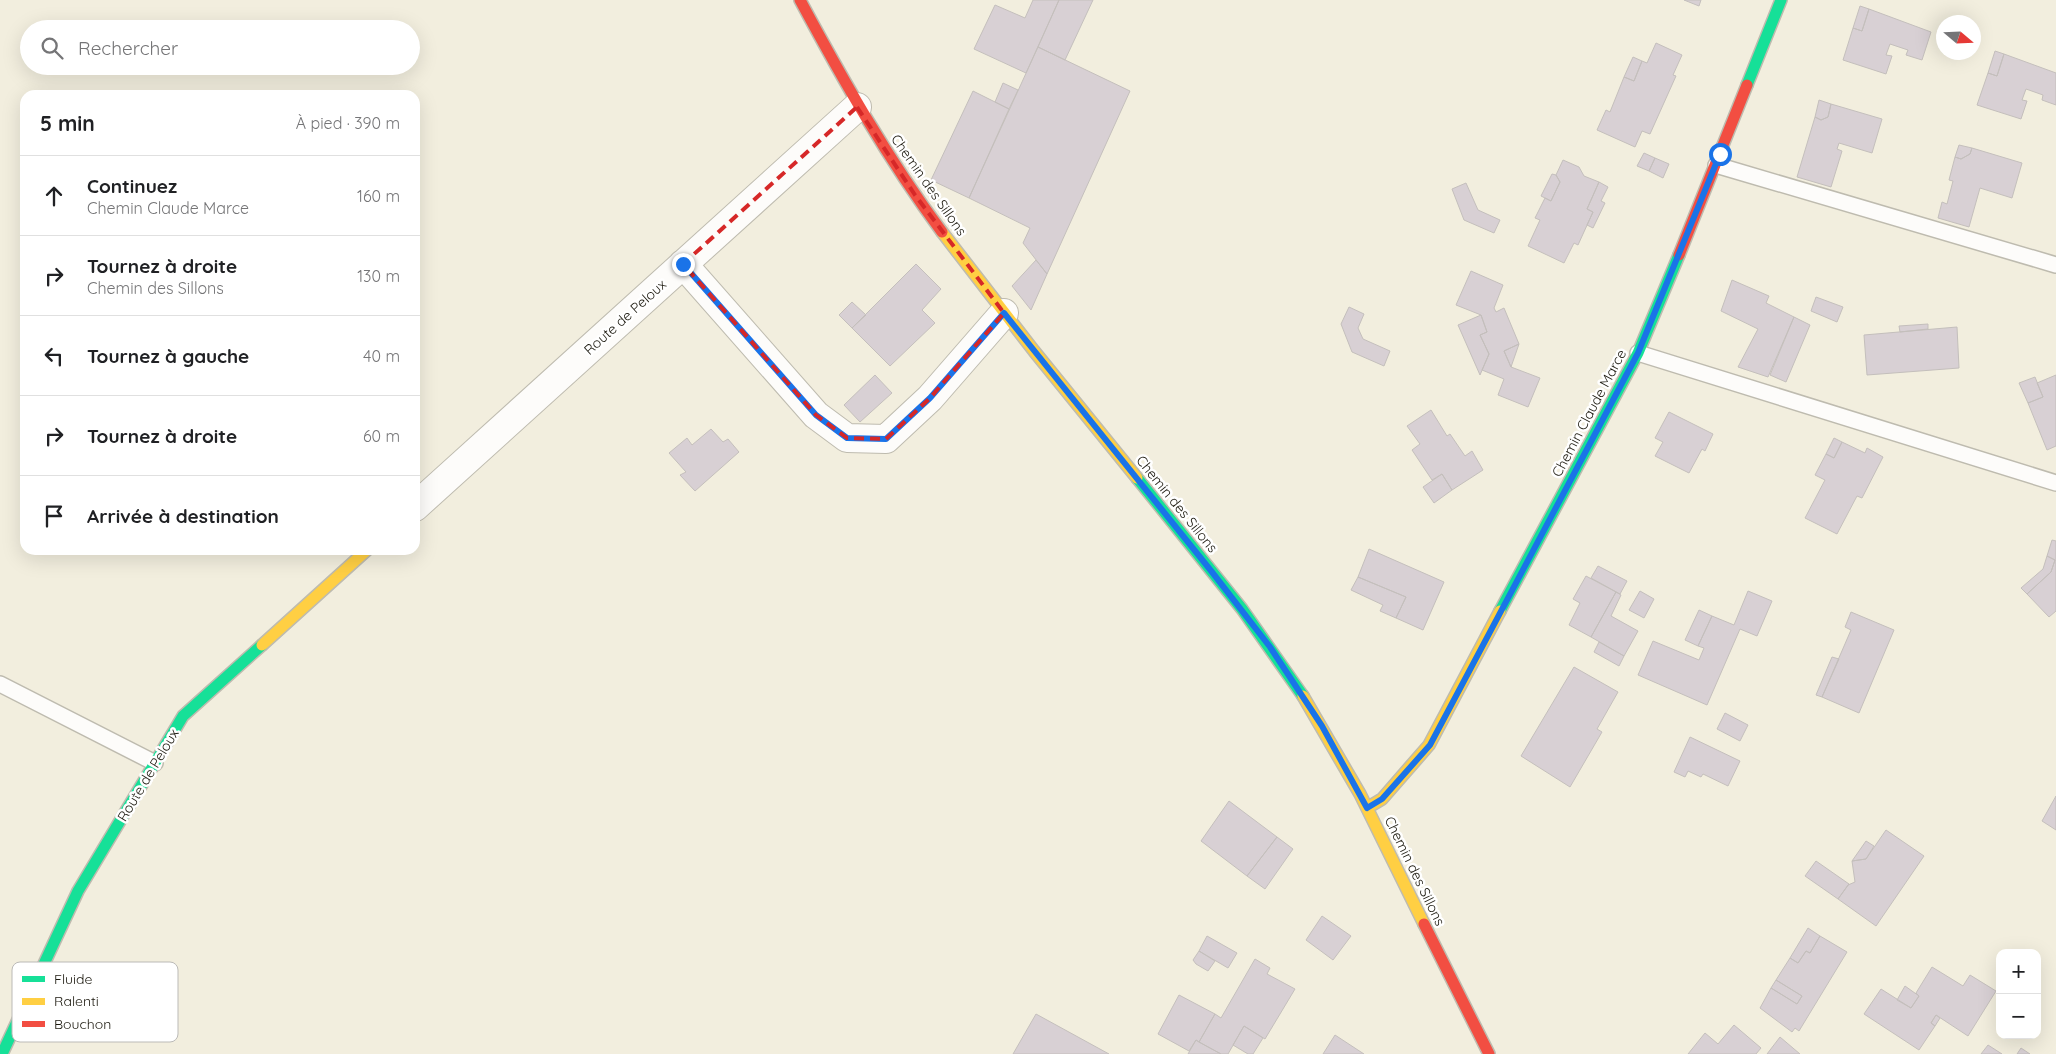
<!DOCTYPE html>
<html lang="fr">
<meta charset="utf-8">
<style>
body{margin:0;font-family:Quicksand,sans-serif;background:#f6f6f6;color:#202124}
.controls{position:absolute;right:15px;bottom:15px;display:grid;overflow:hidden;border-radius:10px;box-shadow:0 5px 20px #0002}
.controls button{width:45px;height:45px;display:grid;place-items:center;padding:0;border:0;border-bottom:1px solid #e0e0e0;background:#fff;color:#202124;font:25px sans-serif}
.compass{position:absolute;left:1936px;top:15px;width:45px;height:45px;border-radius:50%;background:#fff;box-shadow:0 5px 20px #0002;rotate:109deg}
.stop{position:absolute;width:15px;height:15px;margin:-11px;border:4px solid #1a73e8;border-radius:50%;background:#fff}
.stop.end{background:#1a73e8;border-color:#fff;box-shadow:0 1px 5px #0008}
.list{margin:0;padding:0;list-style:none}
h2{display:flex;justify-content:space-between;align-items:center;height:65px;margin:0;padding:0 20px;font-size:21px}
h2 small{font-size:16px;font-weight:400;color:#757577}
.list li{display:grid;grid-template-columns:32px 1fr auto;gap:15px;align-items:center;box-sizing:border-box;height:80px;padding:0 20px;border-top:1px solid #e0e0e0}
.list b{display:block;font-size:19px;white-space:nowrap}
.list p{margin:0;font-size:16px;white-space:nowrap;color:#757577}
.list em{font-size:16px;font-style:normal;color:#757577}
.icon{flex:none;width:28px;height:28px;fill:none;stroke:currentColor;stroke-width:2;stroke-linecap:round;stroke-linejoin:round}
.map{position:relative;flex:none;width:2056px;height:1054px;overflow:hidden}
.search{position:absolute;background:#fff;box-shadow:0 5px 20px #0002;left:20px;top:20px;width:400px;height:55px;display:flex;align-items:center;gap:12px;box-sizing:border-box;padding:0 18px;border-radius:28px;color:#757577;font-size:19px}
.panel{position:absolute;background:#fff;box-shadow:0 5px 20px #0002;left:20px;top:90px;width:400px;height:465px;border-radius:15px}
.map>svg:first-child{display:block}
.building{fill:#d8d0d4;stroke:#c4bfbc}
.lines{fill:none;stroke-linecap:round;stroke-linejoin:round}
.lane-casing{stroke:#bebbaf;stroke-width:18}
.street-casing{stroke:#bebbaf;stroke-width:30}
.fast-casing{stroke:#bebbaf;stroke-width:14}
.slow-casing{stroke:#bebbaf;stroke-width:14}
.jam-casing{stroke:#bebbaf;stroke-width:14}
.lane{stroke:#fdfcfa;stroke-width:15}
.street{stroke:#fdfcfa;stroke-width:28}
.fast{stroke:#16e098;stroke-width:11}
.slow{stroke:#ffcf43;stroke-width:11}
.jam{stroke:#f24e42;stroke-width:11}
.route{stroke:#1a73e8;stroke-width:6}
.marked{fill:none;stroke:#d62828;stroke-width:4;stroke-dasharray:10 6;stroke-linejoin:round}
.labels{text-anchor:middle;stroke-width:5;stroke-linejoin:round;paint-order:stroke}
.street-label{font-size:14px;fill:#1b180e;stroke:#fff}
.key{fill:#fff;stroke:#bbbab7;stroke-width:1}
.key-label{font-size:14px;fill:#1b180e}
</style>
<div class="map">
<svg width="2056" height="1054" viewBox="0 0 2056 1054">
<rect width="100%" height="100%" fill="#f2eede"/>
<path class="building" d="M1033,0H1059L1026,73L974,49L995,5L1025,18Z
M1059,0H1093L1065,60L1038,47Z
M1684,0H1701L1699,6Z
M1860,6L1869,9L1862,31L1853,28Z
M1869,9L1931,32L1922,60L1906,55L1908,50L1890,44L1886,55L1892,56L1886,74L1843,60L1853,28L1862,31Z
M1656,43L1682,55L1673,75L1676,76L1650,134L1642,131L1635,147L1597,130L1606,110L1610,112L1624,77L1634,81L1642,61L1647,63Z
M1038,47L1130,91L1047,274L1023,243L1030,228L969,198Z
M1995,51L2004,54L1997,76L1988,73Z
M2004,54L2056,73V105L2042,100L2043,95L2026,89L2022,100L2027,101L2021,119L1977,105L1988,73L1997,76Z
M1633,57L1642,61L1634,81L1624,77Z
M1003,83L1018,90L1009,109L995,102Z
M973,91L1009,109L969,198L931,180Z
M1819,100L1831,104L1828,117L1821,120L1815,117Z
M1831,104L1882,119L1872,153L1839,143L1837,149L1842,151L1831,187L1797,177L1815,117L1821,120L1828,117Z
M1959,145L1972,148L1970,154L1961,159L1955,157Z
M1972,148L2022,163L2012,198L1980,188L1969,227L1938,218L1942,202L1947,204L1953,181L1949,180L1955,157L1961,159L1970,154Z
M1644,153L1655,158L1649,171L1637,166Z
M1655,158L1669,164L1663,178L1649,171Z
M1563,160L1579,167L1584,176L1599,182L1587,209L1593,212L1578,245L1574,243L1564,263L1528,246L1540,220L1535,218L1545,198L1551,201L1560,182L1556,175Z
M1552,174L1556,175L1560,182L1551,201L1541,196Z
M1599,182L1608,187L1601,201L1605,203L1593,228L1587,225L1593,212L1587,209Z
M1466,183L1478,210L1500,220L1494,233L1464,220L1452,189Z
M1036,260L1047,274L1031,310L1012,286Z
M916,264L941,289L922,310L935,323L890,366L852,328Z
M1471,271L1503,285L1494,308L1496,312L1504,308L1519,344L1504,351L1511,367L1540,378L1528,407L1498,395L1504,379L1482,370L1489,354L1480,335L1487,332L1481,315L1456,305Z
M1732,280L1769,296L1766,303L1794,317L1768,377L1738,367L1758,329L1721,311Z
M1816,297L1843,307L1837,322L1811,311Z
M852,302L866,315L852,328L839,315Z
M1349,307L1364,314L1358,328L1363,339L1390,351L1384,366L1352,352L1341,324Z
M1481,315L1487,332L1480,335L1489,354L1480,375L1458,325Z
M1794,317L1810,325L1786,382L1770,375Z
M1928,324V329L1900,332L1899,326Z
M1957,327L1959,368L1867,375L1864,335Z
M1519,344L1511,367L1504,351Z
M875,375L892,393L860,422L844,405Z
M2056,375V446L2047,450L2028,403L2043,397L2037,383Z
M2035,377L2043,397L2028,403L2019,383Z
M1431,410L1447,436L1450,434L1465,456L1472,451L1483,470L1452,490L1442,474L1432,480L1412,450L1420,444L1407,426Z
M1669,412L1713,434L1705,451L1702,449L1689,473L1655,456L1663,442L1655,438Z
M711,429L723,442L728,439L739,452L695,491L680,475L686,472L669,453L687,438L692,445Z
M1834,438L1842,442L1834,458L1826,454Z
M1842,442L1865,453L1867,448L1883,457L1862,498L1857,496L1837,534L1805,518L1825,480L1815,475L1826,454L1834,458Z
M1442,474L1452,490L1434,503L1423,487Z
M2052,540L2056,541V611L2049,617L2027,594L2051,572L2055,560L2047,556Z
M1369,549L1444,582L1423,630L1396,618L1406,597L1358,577Z
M2047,556L2055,560L2051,572L2027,594L2021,588L2043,569Z
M1598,566L1627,581L1620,594L1591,578Z
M1586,576L1616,592L1591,637L1569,625L1580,603L1573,599Z
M1358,577L1406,597L1396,618L1380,611L1383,605L1351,590Z
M1640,591L1654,599L1644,618L1629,610Z
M1748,591L1772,601L1757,636L1740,629L1707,705L1638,675L1653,641L1699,660L1704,648L1698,646L1712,616L1734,625Z
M1616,592L1621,595L1611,616L1638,631L1624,656L1591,637Z
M1699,610L1712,616L1698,646L1685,640Z
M1851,612L1894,630L1859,713L1822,697L1851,630L1845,627Z
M1599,642L1624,656L1619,666L1594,652Z
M1832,657L1839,659L1822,697L1816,695Z
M1574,667L1618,692L1597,729L1602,732L1570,787L1521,756Z
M1725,713L1748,725L1740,741L1717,729Z
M1690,737L1740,761L1728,786L1703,774L1701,777L1688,771L1685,777L1674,772Z
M2056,796V830L2042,821Z
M1229,801L1277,837L1247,876L1201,841Z
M1886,830L1924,856L1876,926L1838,899L1848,885L1855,882L1852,861L1866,859Z
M1277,837L1293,849L1265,889L1247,876Z
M1866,841L1874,846L1866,859L1852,861Z
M1816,861L1849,884L1838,899L1805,876Z
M1322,916L1351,936L1333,960L1306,940Z
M1808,928L1820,936L1810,953L1806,951L1798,963L1790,958Z
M1207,936L1237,953L1228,968L1199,951Z
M1820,936L1847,952L1799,1031L1795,1028L1792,1032L1760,1008L1771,988L1797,1004L1802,996L1776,980L1790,958L1798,963L1806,951L1810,953Z
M1199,951L1215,961L1208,971L1196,964L1193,960Z
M1255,959L1270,968L1267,974L1295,989L1265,1039L1244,1026L1228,1054H1221L1199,1042L1215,1014L1221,1018Z
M1932,967L1963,986L1970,975L1996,991L1968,1036L1936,1015L1931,1023L1935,1026L1919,1050L1864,1014L1881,989L1911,1008L1919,996L1916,993Z
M1776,980L1802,996L1797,1004L1771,988Z
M1905,986L1919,996L1911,1008L1897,1000Z
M1179,995L1215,1014L1199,1042L1196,1040L1189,1051L1158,1034Z
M1036,1014L1109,1054H1013Z
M1936,1015L1940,1018L1935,1026L1931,1023Z
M1734,1025L1761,1048L1756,1054H1688L1705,1033L1718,1044Z
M1244,1026L1263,1038L1253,1054H1248L1233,1045Z
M1335,1035L1364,1054H1323Z
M1780,1037L1800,1054H1767Z
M1196,1040L1199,1042L1221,1054H1188Z
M1988,1045L2002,1054H1981Z
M2021,1048L2030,1054H2017Z"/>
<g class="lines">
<g class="lane-casing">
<path id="lane" d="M1716,165L2056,265
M1638,353L2056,483
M0,684L155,763"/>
</g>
<g class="street-casing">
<path id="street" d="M683,264L816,415L847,438L886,439L930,398L1004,313
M415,507L857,107"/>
</g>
<g class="fast-casing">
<path id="fast" d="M1747,85L1781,0
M1137,478L1242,609L1303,696
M1500,611L1638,353L1679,255
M2,1054L78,891L183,716L262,645"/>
</g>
<g class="slow-casing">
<path id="slow" d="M942,232L1034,351L1137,478
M262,645L367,550
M1303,696L1360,794L1424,924
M1367,808L1382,799L1429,745L1500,611"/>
</g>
<g class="jam-casing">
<path id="jam" d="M800,0C843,80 887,158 942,232
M1679,255L1747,85
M1424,924L1489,1054"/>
</g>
<use href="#lane" class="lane"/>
<use href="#street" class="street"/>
<use href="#fast" class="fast"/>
<use href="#slow" class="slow"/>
<use href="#jam" class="jam"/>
</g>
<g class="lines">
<path class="route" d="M683,264L816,415L847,438L886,439L930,398L1004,313L1212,572L1270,647L1322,726L1367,808L1382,799L1430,745L1638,353L1720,154"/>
</g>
<path class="marked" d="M857,107L915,195L1004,313L930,398L886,439L847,438L816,415L683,264Z"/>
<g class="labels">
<g class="street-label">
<text transform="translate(929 185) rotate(55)" y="5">Chemin des Sillons</text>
<text transform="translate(625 317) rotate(-42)" y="5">Route de Peloux</text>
<text transform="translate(1589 413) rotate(-62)" y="5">Chemin Claude Marce</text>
<text transform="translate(1177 504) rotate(51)" y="5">Chemin des Sillons</text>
<text transform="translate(148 775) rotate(-59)" y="5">Route de Peloux</text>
<text transform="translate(1415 871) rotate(64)" y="5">Chemin des Sillons</text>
</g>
</g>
<rect x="12" y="962" width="166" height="80" rx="8" class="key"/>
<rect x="22" y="976" width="23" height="6" fill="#16e098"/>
<rect x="22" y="998" width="23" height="7" fill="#ffcf43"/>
<rect x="22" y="1021" width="23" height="6" fill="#f24e42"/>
<g class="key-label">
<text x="54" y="984">Fluide</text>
<text x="54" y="1006">Ralenti</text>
<text x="54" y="1029">Bouchon</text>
</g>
</svg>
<div class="controls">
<button>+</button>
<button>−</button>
</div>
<svg class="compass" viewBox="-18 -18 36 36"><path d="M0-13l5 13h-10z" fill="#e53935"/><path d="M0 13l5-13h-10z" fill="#757577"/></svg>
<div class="stop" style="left:1720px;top:154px"></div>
<div class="stop end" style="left:683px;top:264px"></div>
<div class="search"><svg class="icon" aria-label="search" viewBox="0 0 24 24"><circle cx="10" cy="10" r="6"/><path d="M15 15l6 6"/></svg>Rechercher</div>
<section class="panel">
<h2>5 min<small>À pied · 390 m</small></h2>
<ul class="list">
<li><svg class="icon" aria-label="ahead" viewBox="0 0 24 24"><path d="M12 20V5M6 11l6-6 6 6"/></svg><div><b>Continuez</b><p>Chemin Claude Marce</p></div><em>160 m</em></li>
<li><svg class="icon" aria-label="right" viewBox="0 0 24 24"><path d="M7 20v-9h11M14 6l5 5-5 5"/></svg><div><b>Tournez à droite</b><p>Chemin des Sillons</p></div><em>130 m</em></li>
<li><svg class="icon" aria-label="left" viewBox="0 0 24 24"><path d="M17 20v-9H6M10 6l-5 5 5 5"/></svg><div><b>Tournez à gauche</b></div><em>40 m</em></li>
<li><svg class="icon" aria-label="right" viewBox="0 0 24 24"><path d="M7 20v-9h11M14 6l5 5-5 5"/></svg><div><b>Tournez à droite</b></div><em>60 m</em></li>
<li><svg class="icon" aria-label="arrive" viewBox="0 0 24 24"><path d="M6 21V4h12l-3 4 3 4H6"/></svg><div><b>Arrivée à destination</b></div></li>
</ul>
</section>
</div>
